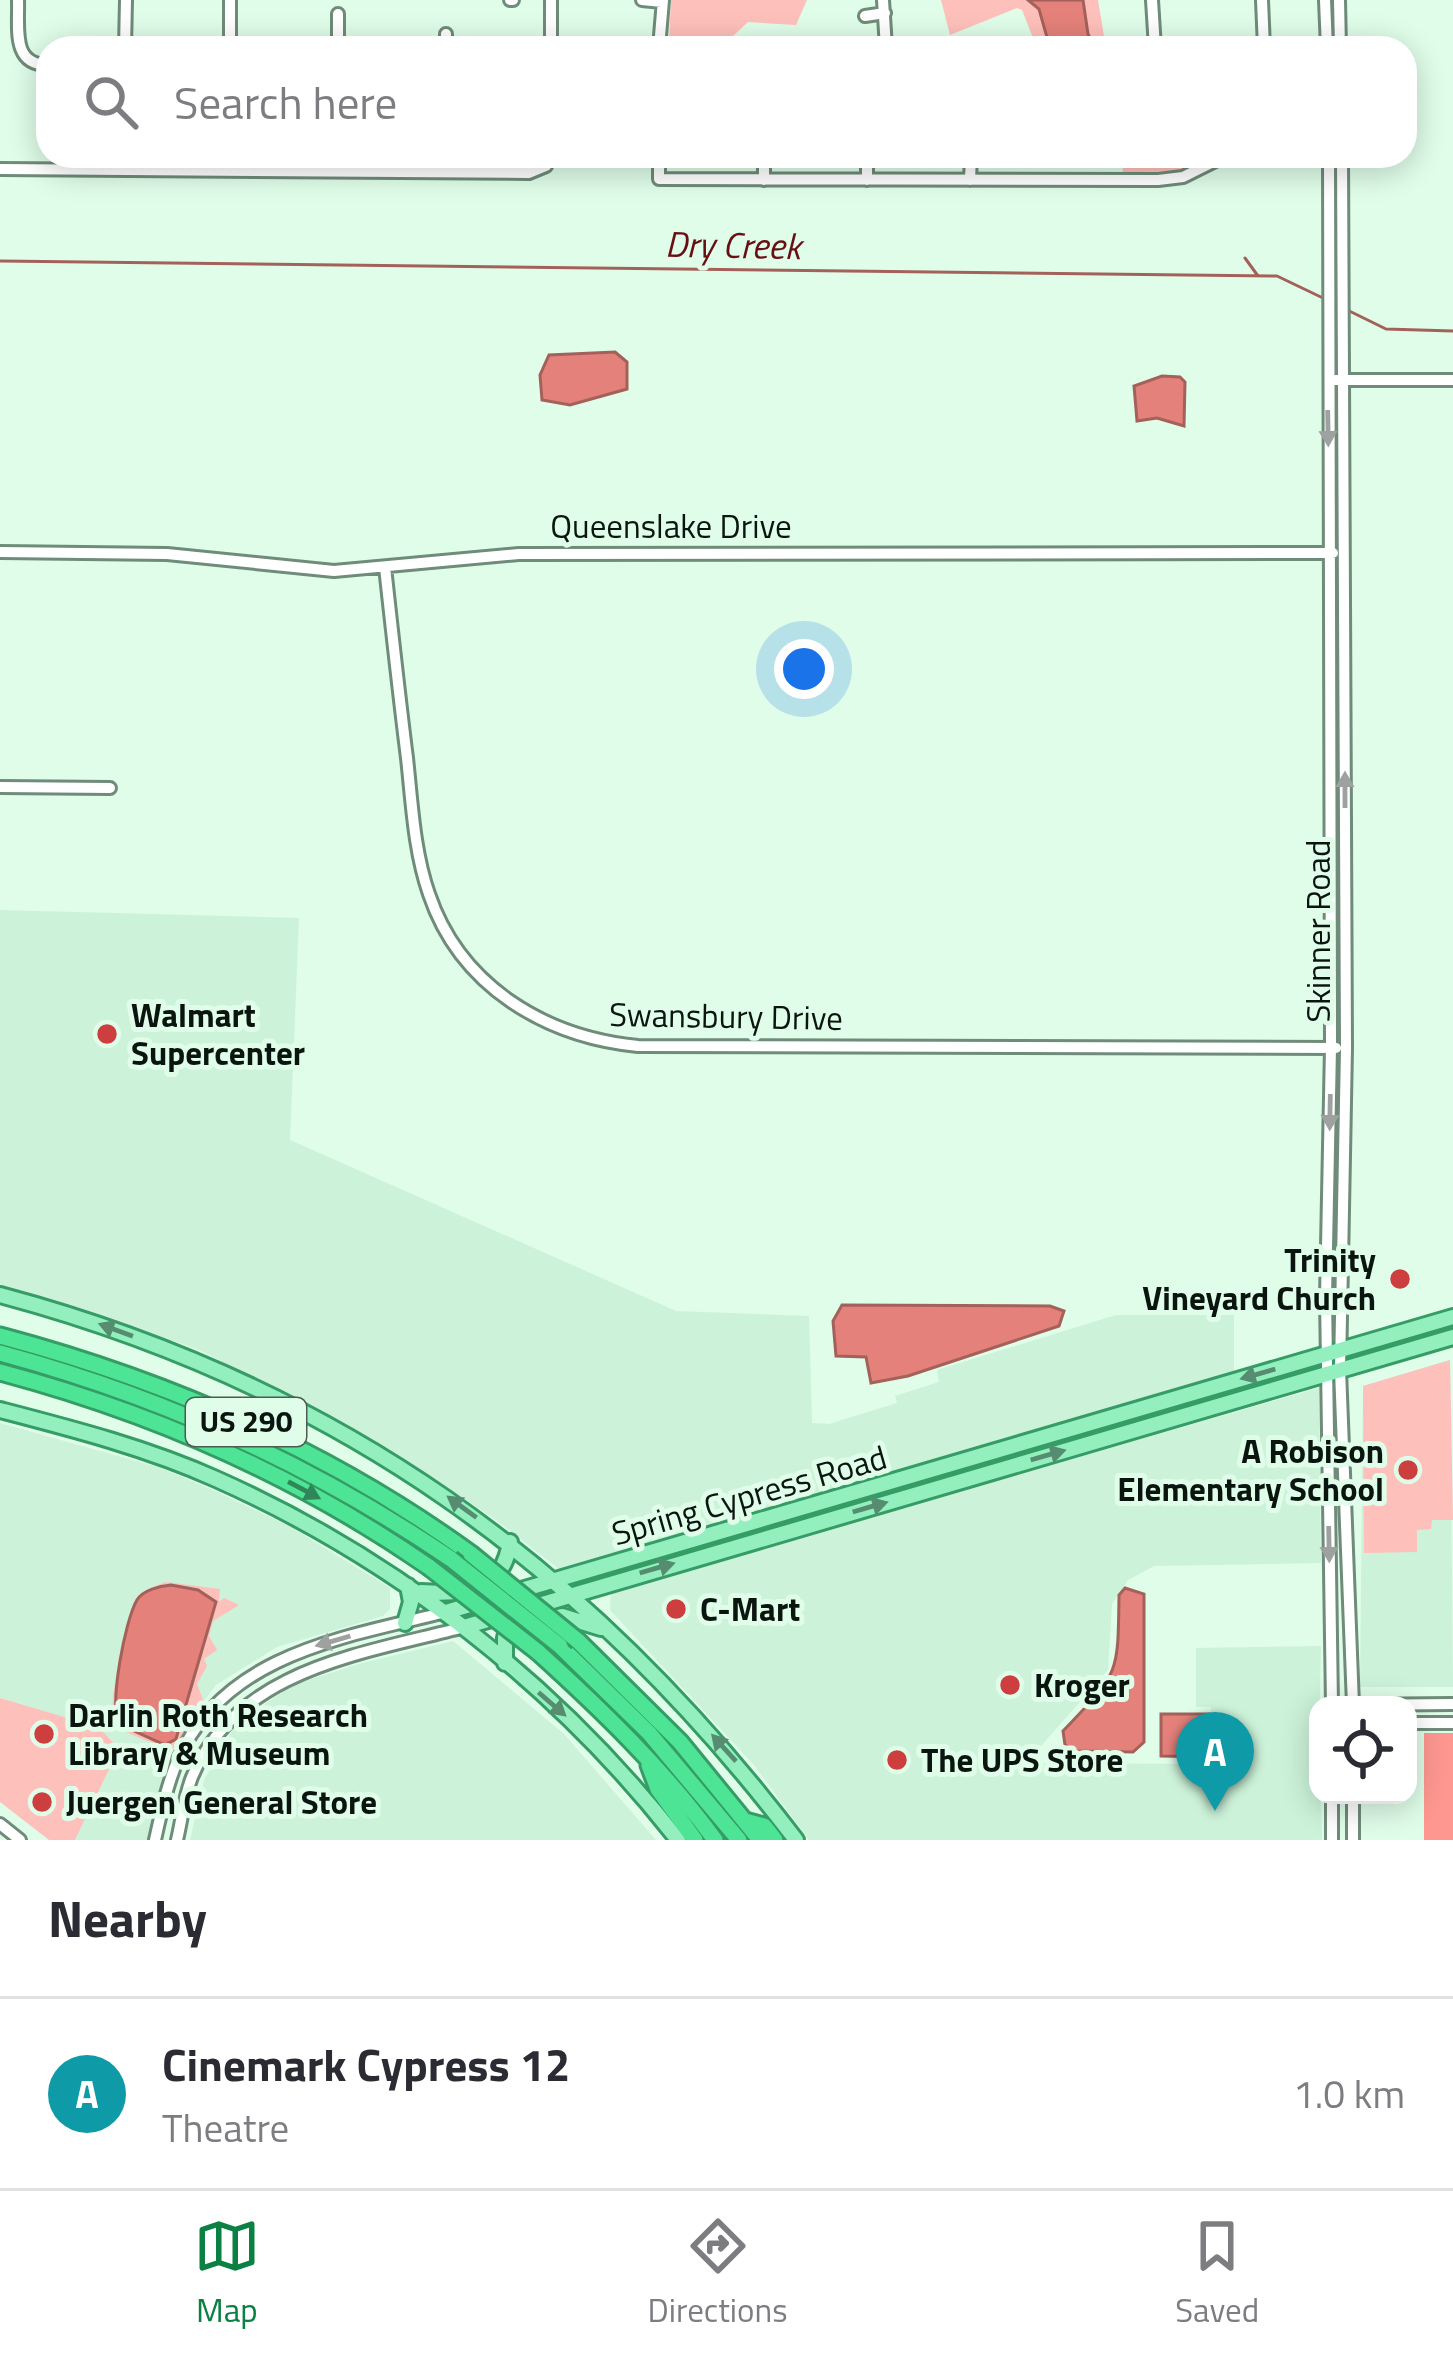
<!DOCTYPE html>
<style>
body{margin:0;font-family:"Titillium Web",sans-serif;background:#f2f2f3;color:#2b2b33}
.controls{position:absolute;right:36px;bottom:36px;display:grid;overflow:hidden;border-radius:24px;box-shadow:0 6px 30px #0003}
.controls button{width:108px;height:108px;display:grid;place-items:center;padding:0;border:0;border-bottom:3px solid #e1e1e2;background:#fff;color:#2b2b33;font:60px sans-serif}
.you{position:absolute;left:804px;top:669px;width:42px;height:42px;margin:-30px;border:9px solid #fff;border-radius:50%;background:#1a73e8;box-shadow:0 0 0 18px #1a73e833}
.badge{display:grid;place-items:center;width:78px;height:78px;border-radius:50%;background:#0b8043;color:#fff;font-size:39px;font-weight:700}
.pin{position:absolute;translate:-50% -99px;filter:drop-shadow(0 3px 6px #0008)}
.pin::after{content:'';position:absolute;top:63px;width:42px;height:36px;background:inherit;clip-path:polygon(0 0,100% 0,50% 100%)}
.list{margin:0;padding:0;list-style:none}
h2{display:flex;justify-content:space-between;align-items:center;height:156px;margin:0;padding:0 48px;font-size:51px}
h2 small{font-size:39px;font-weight:400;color:#7c7c81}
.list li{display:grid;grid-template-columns:78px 1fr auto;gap:36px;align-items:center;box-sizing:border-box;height:192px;padding:0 48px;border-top:3px solid #e1e1e2}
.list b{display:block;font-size:45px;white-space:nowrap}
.list p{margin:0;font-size:39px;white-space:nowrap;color:#7c7c81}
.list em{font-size:39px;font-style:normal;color:#7c7c81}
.icon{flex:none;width:66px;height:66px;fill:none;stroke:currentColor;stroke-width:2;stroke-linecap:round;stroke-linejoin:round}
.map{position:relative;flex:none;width:1453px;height:1840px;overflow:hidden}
.search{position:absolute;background:#fff;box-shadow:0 6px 30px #0003;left:36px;right:36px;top:36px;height:132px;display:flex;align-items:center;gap:30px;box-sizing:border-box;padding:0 42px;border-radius:36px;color:#7c7c81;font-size:45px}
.sheet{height:348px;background:#fff}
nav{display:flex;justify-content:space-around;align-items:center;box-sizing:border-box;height:168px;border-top:3px solid #e1e1e2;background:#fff;font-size:33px;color:#7c7c81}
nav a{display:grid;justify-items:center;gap:6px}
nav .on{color:#0b8043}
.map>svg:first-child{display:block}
.built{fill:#ccf2d9}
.green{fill:#fec0ba}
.forest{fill:#fd9790}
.water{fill:#e4817a;stroke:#a3615a;stroke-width:3}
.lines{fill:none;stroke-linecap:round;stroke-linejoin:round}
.stream{stroke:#a3615a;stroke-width:3}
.minor-casing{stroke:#6f8b79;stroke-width:16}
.major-casing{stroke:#369c66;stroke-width:20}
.highway-casing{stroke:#369c66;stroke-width:21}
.minor{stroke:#fff;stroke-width:10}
.major{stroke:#94efbf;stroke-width:14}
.highway{stroke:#4de495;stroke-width:15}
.highway-bridge-casing{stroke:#369c66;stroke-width:21;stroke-linecap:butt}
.highway-bridge{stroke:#4de495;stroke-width:15}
.oneway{fill:#9da19f}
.oneway2{fill:#568d70}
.oneway3{fill:#2f8759}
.poi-dot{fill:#cd3e3e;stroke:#dffde9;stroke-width:4.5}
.labels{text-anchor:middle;stroke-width:10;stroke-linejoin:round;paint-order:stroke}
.shield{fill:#dffde9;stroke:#4b5b50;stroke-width:3}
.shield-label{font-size:30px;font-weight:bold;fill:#0b150f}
.street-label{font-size:33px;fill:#0b150f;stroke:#dffde9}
.poi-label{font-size:33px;font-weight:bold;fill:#0b150f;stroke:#dffde9;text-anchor:start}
.water-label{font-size:36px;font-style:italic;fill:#690f14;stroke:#dffde9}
</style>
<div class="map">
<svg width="1453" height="1840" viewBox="0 0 1453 1840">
<rect width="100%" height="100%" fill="#dffde9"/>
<path class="built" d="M0,910L299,918L290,1140L676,1311L809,1316L812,1423L829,1424L897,1403L895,1396L939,1382L937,1370L1116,1315H1234V1371L559,1569L496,1520L395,1453L301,1401L197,1349L0,1285Z
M1450,1360L1453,1687H1360L1363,1386Z
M1319,1388L1321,1563L1154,1566L1128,1580L1112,1604L1108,1670L1026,1763L1210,1764L1211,1707H1196V1648L1321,1646L1318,1795H1321L1322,1840H809L754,1765L610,1610L611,1591Z
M0,1423L161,1468L217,1492L289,1526L390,1588V1609L383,1616L277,1647L216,1685L173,1743L148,1840H75L119,1749L99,1727L0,1698Z
M453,1641L564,1734L656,1840H190L204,1780L237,1723L293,1685L358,1664Z"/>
<path class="green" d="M671,0H807L796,25L748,22L733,36L669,39Z
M941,0H1098L1104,36L1108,40L1151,38L1142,48H1037L1022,10L1017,8L950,35Z
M1122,156H1212V157L1187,170L1123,174Z
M1450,1360L1453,1520H1432L1431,1529L1417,1530V1552L1364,1553L1363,1386Z
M166,1582L220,1589L219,1602L224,1598L239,1605L213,1621L209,1636L217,1650L204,1659L207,1666L197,1684L206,1707L173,1749C159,1745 121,1734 114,1721C107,1705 127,1617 135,1600C141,1590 156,1586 166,1582Z
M0,1698L99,1727L119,1749L75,1840H49L0,1802Z"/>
<path class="forest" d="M1424,1733H1453V1840H1424Z"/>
<path class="water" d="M1028,0H1083L1088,34L1095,48H1050L1039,9Z
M615,352L627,362V389L570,405L542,400L540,375L549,355Z
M1162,376L1180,377L1185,382L1184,426L1157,418L1137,421L1134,386Z
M842,1305L1050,1306L1064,1311L1059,1326L908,1376L871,1383L866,1357L836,1356L833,1321Z
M171,1585L198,1590L216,1602L176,1739L165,1745L119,1724C109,1705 125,1620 137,1600C143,1590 160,1586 171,1585Z
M1125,1588L1144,1594V1742L1133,1752L1076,1751L1065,1745L1063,1731C1119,1672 1118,1677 1119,1595Z
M1161,1714H1209L1210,1757L1161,1756Z"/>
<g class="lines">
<path class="stream" d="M1245,258L1258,276
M0,261L1277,276L1325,299
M1333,303L1386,329L1453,331"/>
<g class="minor-casing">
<path id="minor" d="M18,0C19,28 11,65 48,65
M230,0V48
M510,0H513
M551,0V48
M642,0L662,2
M883,0L886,48
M1152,0L1155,48
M1262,0L1264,48
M1325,0L1327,48
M1339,0L1340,48
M865,16L885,13
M125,48L126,0
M338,48V14
M446,48V34
M659,48L663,0
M659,156V179L1158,180L1183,177L1225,156
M764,156V180
M867,156V180
M1263,156L1264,157
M1329,156L1331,1047L1326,1297L1332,1705
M1342,156L1346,1048L1340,1370L1353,1705
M0,169L529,173L546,166L551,156
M970,180L971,156
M1336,380H1453
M0,552L167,554L334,571L519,554L1333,553
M385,567C392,631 399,695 407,758C412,804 414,851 429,894C460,986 545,1037 638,1046L1336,1048
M0,787L110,788
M1348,1705L1453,1704
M1408,1723H1453
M1332,1795V1840
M1353,1795V1840
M0,1824L20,1840
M155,1840C161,1813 167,1785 178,1759C226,1653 346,1637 446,1612
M177,1840C182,1819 184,1797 192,1777C238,1668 363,1654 464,1627"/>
</g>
<g class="major-casing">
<path id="major" d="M0,1295C337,1385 586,1565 796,1840
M0,1410C73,1429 147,1448 216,1479C396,1559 557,1685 678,1840
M421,1592C465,1595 503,1592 510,1542
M446,1612L1453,1317
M405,1623L411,1602L408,1586
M464,1627L1453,1337
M505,1663V1637L511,1631L562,1616L601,1628"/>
</g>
<g class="highway-casing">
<path id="highway" d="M0,1336C169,1381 329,1451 471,1554
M0,1353C163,1397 311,1464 451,1559
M0,1372C154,1413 298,1476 429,1567
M578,1641L680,1742L760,1840
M560,1646L649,1733L739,1840
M538,1652C602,1710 664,1770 715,1840
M649,1765L658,1789L695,1840
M745,1821L764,1826L775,1840"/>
</g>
<use href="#minor" class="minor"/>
<use href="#major" class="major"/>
<use href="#highway" class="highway"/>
<g class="highway-bridge-casing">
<path id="highway-bridge" d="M471,1554L578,1641
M451,1559L560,1646
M429,1567L538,1652"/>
</g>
<use href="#highway-bridge" class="highway-bridge"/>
</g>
<defs><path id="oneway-solid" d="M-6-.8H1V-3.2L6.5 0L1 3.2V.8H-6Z" transform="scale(3)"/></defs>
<g class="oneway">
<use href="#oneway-solid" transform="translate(1328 428) rotate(89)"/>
<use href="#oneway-solid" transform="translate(1345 790) rotate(-90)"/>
<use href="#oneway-solid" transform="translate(1330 1112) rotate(91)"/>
<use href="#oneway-solid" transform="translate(1329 1544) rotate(89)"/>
<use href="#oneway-solid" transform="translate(333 1641) rotate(164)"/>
</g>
<g class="oneway2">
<use href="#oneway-solid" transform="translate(116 1330) rotate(-160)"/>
<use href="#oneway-solid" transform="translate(1258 1374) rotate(164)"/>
<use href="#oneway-solid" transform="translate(1048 1455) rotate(-16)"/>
<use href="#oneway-solid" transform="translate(462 1507) rotate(-144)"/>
<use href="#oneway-solid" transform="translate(870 1507) rotate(-16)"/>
<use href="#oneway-solid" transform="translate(657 1568) rotate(-16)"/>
<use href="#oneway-solid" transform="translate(552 1704) rotate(41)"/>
<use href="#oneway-solid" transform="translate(724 1748) rotate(-132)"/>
</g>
<use class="oneway3" href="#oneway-solid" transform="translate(304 1490) rotate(28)"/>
<g class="poi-dot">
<circle cx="107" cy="1034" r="12"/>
<circle cx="1400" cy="1279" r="12"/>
<circle cx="1408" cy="1470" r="12"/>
<circle cx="676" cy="1609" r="12"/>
<circle cx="1010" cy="1685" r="12"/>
<circle cx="44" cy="1734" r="12"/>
<circle cx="897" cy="1760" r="12"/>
<circle cx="42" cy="1802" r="12"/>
</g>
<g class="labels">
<rect class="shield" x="186" y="1398" width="120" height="48" rx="9"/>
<g class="shield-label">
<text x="246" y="1432">US 290</text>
</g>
<g class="street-label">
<text x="671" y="538">Queenslake Drive</text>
<text transform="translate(1318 931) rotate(-90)" y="12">Skinner Road</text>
<text transform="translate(726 1016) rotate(1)" y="12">Swansbury Drive</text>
<text transform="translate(749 1495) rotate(-16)" y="12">Spring Cypress Road</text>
</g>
<g class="poi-label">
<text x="131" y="1027">Walmart<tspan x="131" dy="38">Supercenter</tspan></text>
<text x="1376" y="1272" text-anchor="end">Trinity<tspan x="1376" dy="38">Vineyard Church</tspan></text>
<text x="1384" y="1463" text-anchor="end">A Robison<tspan x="1384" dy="38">Elementary School</tspan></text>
<text x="700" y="1621">C-Mart</text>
<text x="1034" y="1697">Kroger</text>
<text x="68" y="1727">Darlin Roth Research<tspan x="68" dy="38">Library &amp; Museum</tspan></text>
<text x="921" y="1772">The UPS Store</text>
<text x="66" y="1814">Juergen General Store</text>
</g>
<g class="water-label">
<text transform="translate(733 245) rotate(1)" y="13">Dry Creek</text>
</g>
</g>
</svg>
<div class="controls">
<button><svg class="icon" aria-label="locate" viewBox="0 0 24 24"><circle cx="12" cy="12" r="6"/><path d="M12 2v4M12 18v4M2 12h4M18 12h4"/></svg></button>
</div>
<div class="you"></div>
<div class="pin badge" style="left:1215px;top:1811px;background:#0f9aa8">A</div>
<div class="search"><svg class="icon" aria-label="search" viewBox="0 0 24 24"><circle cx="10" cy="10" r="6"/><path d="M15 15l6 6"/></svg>Search here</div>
</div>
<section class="sheet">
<h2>Nearby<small></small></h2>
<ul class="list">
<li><span class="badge" style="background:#0f9aa8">A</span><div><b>Cinemark Cypress 12</b><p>Theatre</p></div><em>1.0 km</em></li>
</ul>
</section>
<nav>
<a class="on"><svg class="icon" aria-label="map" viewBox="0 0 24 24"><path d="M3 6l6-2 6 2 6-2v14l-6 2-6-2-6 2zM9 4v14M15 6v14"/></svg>Map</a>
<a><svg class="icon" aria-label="directions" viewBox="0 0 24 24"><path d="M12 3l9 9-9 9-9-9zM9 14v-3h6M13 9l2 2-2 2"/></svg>Directions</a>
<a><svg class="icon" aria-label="saved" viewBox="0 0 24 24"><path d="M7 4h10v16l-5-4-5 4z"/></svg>Saved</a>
</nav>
